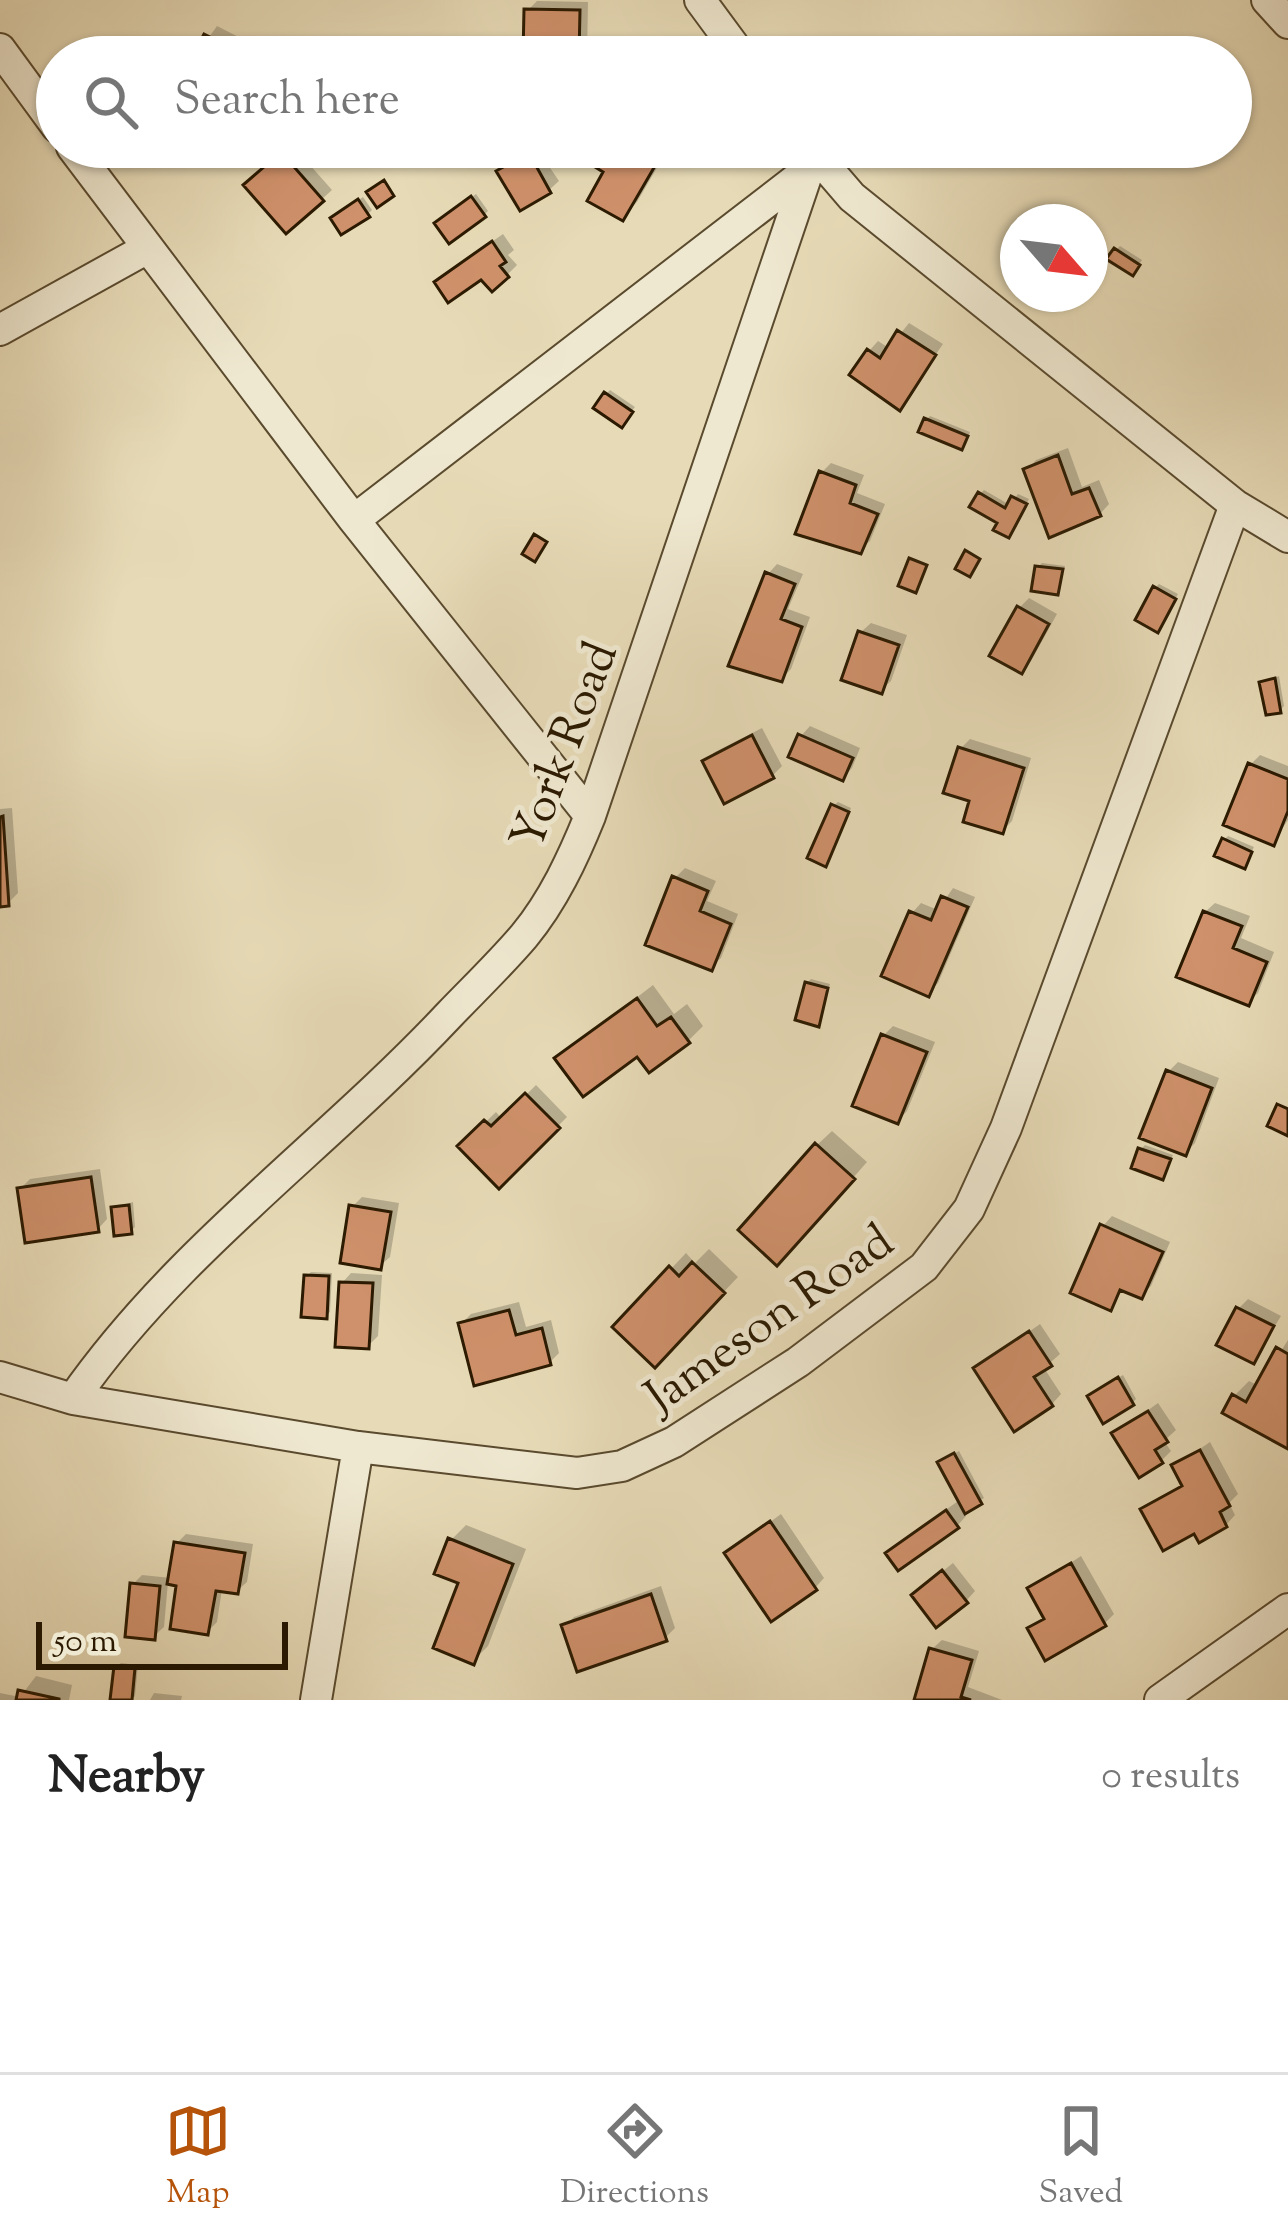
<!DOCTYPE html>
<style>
body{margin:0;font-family:"Sorts Mill Goudy",serif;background:#f6f6f6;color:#222}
.compass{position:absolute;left:1000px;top:204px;width:108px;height:108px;border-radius:50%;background:#fff;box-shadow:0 3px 9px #0004;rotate:118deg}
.scale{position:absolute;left:36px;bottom:30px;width:252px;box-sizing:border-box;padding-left:12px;border:6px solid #2b1a01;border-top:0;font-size:33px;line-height:42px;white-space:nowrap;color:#2b1a01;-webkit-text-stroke:9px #efe8d0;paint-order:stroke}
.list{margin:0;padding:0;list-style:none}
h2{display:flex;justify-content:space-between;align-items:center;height:156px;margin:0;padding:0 48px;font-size:51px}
h2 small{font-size:39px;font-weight:400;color:#767676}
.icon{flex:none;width:66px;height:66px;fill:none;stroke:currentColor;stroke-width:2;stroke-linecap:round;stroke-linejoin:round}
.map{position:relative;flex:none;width:1288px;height:1700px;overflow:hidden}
.search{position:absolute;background:#fff;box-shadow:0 3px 9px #0004;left:36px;right:36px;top:36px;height:132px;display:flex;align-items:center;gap:30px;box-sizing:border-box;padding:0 42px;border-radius:66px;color:#767676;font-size:45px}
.sheet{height:372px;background:#fff}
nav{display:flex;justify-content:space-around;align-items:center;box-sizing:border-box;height:168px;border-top:3px solid #e0e0e0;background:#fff;font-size:33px;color:#767676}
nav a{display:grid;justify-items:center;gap:6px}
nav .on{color:#b45309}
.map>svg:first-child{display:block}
.shadow{fill:#0003}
.building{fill:#cf916b;stroke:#2b1a01;stroke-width:3}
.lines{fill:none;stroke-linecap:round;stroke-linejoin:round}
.street-casing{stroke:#5a4a2e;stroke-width:34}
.street{stroke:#efe8d0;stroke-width:30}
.labels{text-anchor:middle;stroke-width:10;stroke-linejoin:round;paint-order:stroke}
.street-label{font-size:48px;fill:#2b1a01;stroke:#efe8d0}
</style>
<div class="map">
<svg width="1288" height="1700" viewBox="0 0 1288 1700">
<rect width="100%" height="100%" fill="#e7dbb7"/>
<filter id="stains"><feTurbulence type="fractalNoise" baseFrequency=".00167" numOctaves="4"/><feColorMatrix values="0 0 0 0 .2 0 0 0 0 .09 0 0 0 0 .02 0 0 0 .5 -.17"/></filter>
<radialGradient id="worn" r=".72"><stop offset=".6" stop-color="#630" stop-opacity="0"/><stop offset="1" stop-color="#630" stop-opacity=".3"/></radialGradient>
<path class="shadow" d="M537,1L588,2L587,57H526L527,11Z
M217,26L274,55L273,57H195Z
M289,147H294L332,190L322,199L256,175Z
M536,147L559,181L549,190L500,172Z
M609,147H669L637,202L622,217L607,171Z
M476,194L488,211L484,215L442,220Z
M363,197L372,210L368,214H338Z
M503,234L514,250L508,255L517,265L507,275L447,273Z
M1120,246L1142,260L1136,269L1116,250Z
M909,323L943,344L899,407L869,351L878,341L889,348Z
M610,390L635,407L625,420L606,394Z
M930,416L970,432L966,442L962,446L926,420Z
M1068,448L1082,487L1099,480L1109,504L1100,514L1027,470L1036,460Z
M831,463L864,475L857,493L885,504L870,541L860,550L822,472Z
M984,490L1010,505L1018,494L1029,499L1012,530L980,494Z
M1042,563L1065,566L1057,592L1038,567Z
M777,564L803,574L788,609L810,617L791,669L781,679L768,574Z
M1159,584L1178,594L1161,625L1155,588Z
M1029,598L1057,614L1031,661L1022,670L1019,608Z
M871,623L907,635L891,681L881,690L861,632Z
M1279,676L1284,706L1280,710L1263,683Z
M810,726L860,748L852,768L843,778L801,736Z
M762,728L782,766L772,776L705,761L715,752Z
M970,739L1031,758L1012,821L1002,831L973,799L960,749Z
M1260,755L1288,766V820L1273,842L1251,764Z
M838,802L851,808L829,859L833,806Z
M12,808L18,893L8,903L0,904V809Z
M1228,836L1254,847L1244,866L1224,840Z
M685,868L716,881L707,901L738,914L721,958L711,967L675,878Z
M953,888L975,897L938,983L928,993L912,913L921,903L938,910Z
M1215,903L1250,916L1241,938L1274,952L1258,993L1248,1002L1205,912Z
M811,979L830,984L818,1023L807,983Z
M653,985L674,1014L687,1004L703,1026L688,1041L638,1053L558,1058Z
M893,1026L935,1042L907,1111L898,1121L884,1035Z
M1178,1062L1219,1078L1195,1143L1185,1153L1168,1072Z
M536,1085L567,1117L499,1185L461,1146L496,1112L502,1119Z
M832,1131L867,1162L792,1247L817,1145Z
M1145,1145L1173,1155L1162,1177L1141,1149Z
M100,1169L107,1219L98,1229L20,1189L30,1179Z
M362,1197L399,1203L390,1257L380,1266L352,1207Z
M133,1202L135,1227L131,1231L114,1208Z
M1112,1216L1170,1242L1151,1286L1141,1296L1124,1288L1110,1307L1103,1226Z
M709,1249L738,1277L655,1364L616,1327L686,1253L695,1263Z
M311,1272L332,1273L330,1312L326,1316L307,1276Z
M351,1273L382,1275L378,1336L368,1346L342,1283Z
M1248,1299L1281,1316L1253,1361L1238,1309Z
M519,1302L526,1327L551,1320L559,1353L550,1362L461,1324L471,1314Z
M1040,1324L1060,1354L1044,1368L1061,1394L1052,1404L976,1369Z
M1288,1340V1446L1234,1396L1249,1381L1259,1386Z
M1123,1375L1136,1399L1132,1403L1095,1392Z
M1158,1403L1176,1430L1164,1441L1171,1451L1161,1461L1115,1434Z
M1210,1442L1238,1494L1229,1503L1235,1515L1226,1525L1195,1530L1144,1509L1184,1483L1175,1466Z
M959,1451L984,1498L963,1511L966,1516L957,1526L899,1543L961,1499L945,1459Z
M781,1514L824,1578L815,1588L728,1553Z
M466,1525L526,1549L488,1646L473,1661L462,1581L451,1540Z
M186,1534L253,1544L247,1582L237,1591L222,1589L217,1622L207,1632L179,1583L168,1582L164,1627L154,1636L132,1585L142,1575L171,1578L176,1544Z
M1081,1556L1114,1614L1104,1624L1031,1628L1046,1616L1031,1589Z
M953,1563L975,1591L966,1601L924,1586Z
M661,1586L675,1628L665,1638L565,1626L574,1617Z
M942,1640L979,1651L968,1687L1002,1700H917L932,1649Z
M121,1663L138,1665L135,1696L131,1700L116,1667Z
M36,1676L72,1685L69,1700H0V1693L20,1697Z
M154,1693L182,1696L181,1700H150Z"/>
<path class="building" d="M524,9L580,10L579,57H523Z
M204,34L250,57H192Z
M414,44L427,50L424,57H408Z
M606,147H666L623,221L587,201L603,172L595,167Z
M281,152L324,201L286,234L243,185Z
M529,153L551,193L520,211L496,171Z
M384,180L394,196L377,208L366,192Z
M471,196L486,217L449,244L434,223Z
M358,199L370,217L341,235L330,218Z
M492,241L506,262L500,266L509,277L492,292L481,280L448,303L434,282Z
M1114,248L1140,265L1133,276L1106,259Z
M897,330L936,355L900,411L849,375L867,349L880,358Z
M604,392L633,412L622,428L593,408Z
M924,418L968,436L962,450L918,432Z
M1058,455L1072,494L1089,488L1101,516L1049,538L1023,469Z
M819,471L856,485L850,503L878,514L861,554L795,534Z
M978,492L1005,508L1011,496L1027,504L1009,538L993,530L997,523L969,507Z
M534,534L547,542L535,562L522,554Z
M965,550L980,559L970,577L955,569Z
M909,558L927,565L916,593L898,586Z
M1035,566L1063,569L1058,595L1031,591Z
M765,572L795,584L781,619L802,627L782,682L728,666Z
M1153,586L1176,599L1158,633L1135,620Z
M1017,606L1049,624L1022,674L989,656Z
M858,631L899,645L882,694L841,680Z
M1275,678L1281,713L1266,715L1259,682Z
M798,734L853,758L843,781L788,757Z
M752,735L774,778L724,804L702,761Z
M958,747L1024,768L1003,834L963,822L969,801L943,793Z
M1248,763L1288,779V811L1274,846L1223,825Z
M831,804L849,812L826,867L807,858Z
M3,816L9,906L0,907V817Z
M1222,838L1252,852L1245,869L1214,856Z
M672,876L708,891L700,911L731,924L712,971L645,945Z
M941,896L968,907L929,997L881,976L909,911L931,920Z
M1203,911L1242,926L1233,948L1267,962L1249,1006L1176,977Z
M805,982L828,988L819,1027L795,1020Z
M637,998L657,1026L671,1017L690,1043L649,1073L637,1057L583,1097L554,1058Z
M881,1034L927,1052L898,1124L852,1106Z
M1166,1070L1212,1088L1186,1156L1139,1138Z
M525,1093L560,1128L499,1189L457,1146L484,1120L491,1126Z
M1277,1104L1288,1109V1136L1267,1126Z
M815,1143L855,1179L777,1266L738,1230Z
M1138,1148L1171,1159L1163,1180L1131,1168Z
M91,1177L99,1232L25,1243L17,1188Z
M129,1205L132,1234L114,1236L111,1207Z
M349,1205L391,1212L381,1270L340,1263Z
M1100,1224L1163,1252L1142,1299L1120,1290L1111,1311L1070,1293Z
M692,1262L725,1293L655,1368L612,1327L669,1266L679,1276Z
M304,1275L329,1276L327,1319L301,1317Z
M339,1282L373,1283L369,1349L335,1347Z
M1236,1307L1274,1326L1254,1364L1216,1345Z
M509,1310L516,1335L542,1328L551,1365L474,1386L458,1323Z
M1029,1331L1052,1366L1034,1377L1053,1406L1014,1432L973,1368Z
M1276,1347L1288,1354V1449L1222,1413L1232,1394L1246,1402Z
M1118,1377L1134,1405L1103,1424L1087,1396Z
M1148,1411L1168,1442L1155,1450L1163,1463L1139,1478L1111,1433Z
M1200,1450L1230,1506L1220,1512L1227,1527L1199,1543L1194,1534L1163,1551L1140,1509L1182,1486L1171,1465Z
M954,1453L982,1504L965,1514L937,1462Z
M946,1510L959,1528L898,1571L885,1553Z
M770,1521L817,1590L771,1622L724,1553Z
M448,1538L513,1564L474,1665L433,1648L458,1583L434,1574Z
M174,1542L245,1553L238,1594L216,1591L208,1635L170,1629L176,1586L167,1584Z
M1071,1563L1106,1626L1045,1661L1027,1628L1044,1619L1027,1588Z
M942,1570L968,1603L936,1628L911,1595Z
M130,1583L160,1586L155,1640L125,1637Z
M651,1594L667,1641L577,1672L561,1625Z
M929,1648L972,1660L961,1697L971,1700H914Z
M114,1666L135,1668L132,1700H110Z
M18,1690L59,1699V1700H16Z"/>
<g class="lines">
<g class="street-casing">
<path id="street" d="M700,0L742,57
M1267,0L1288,23
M0,49L57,127
M72,147L354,520
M809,147L852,197L1235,505L1288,537
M0,330L146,249
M590,816L354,520L807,171
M0,1377L73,1399L358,1447L577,1473L622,1466L674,1442L798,1362L924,1267L969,1209L1006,1128L1235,505
M73,1399C176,1251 326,1146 449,1015C474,989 501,963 524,936C553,901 573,858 590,816L808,171
M316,1700L358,1447
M1160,1700L1288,1609"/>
</g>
<use href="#street" class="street"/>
</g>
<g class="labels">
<g class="street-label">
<text transform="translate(562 745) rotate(-69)" y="17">York Road</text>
<text transform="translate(768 1317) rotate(-35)" y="17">Jameson Road</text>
</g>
</g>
<rect width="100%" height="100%" filter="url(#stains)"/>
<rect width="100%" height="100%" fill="url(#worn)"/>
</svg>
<svg class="compass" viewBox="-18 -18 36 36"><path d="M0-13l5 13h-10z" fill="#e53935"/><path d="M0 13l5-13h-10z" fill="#767676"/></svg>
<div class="scale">50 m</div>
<div class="search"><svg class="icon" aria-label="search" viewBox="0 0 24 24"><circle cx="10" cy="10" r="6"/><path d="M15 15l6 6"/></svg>Search here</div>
</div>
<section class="sheet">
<h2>Nearby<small>0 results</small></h2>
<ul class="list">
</ul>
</section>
<nav>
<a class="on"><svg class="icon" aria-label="map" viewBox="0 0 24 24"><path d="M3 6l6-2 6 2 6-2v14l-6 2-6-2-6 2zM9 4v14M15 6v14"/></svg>Map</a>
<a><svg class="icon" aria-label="directions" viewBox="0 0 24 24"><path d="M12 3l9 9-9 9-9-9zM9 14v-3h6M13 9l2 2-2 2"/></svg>Directions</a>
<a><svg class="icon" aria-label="saved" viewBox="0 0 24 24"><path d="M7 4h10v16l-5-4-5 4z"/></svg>Saved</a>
</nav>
